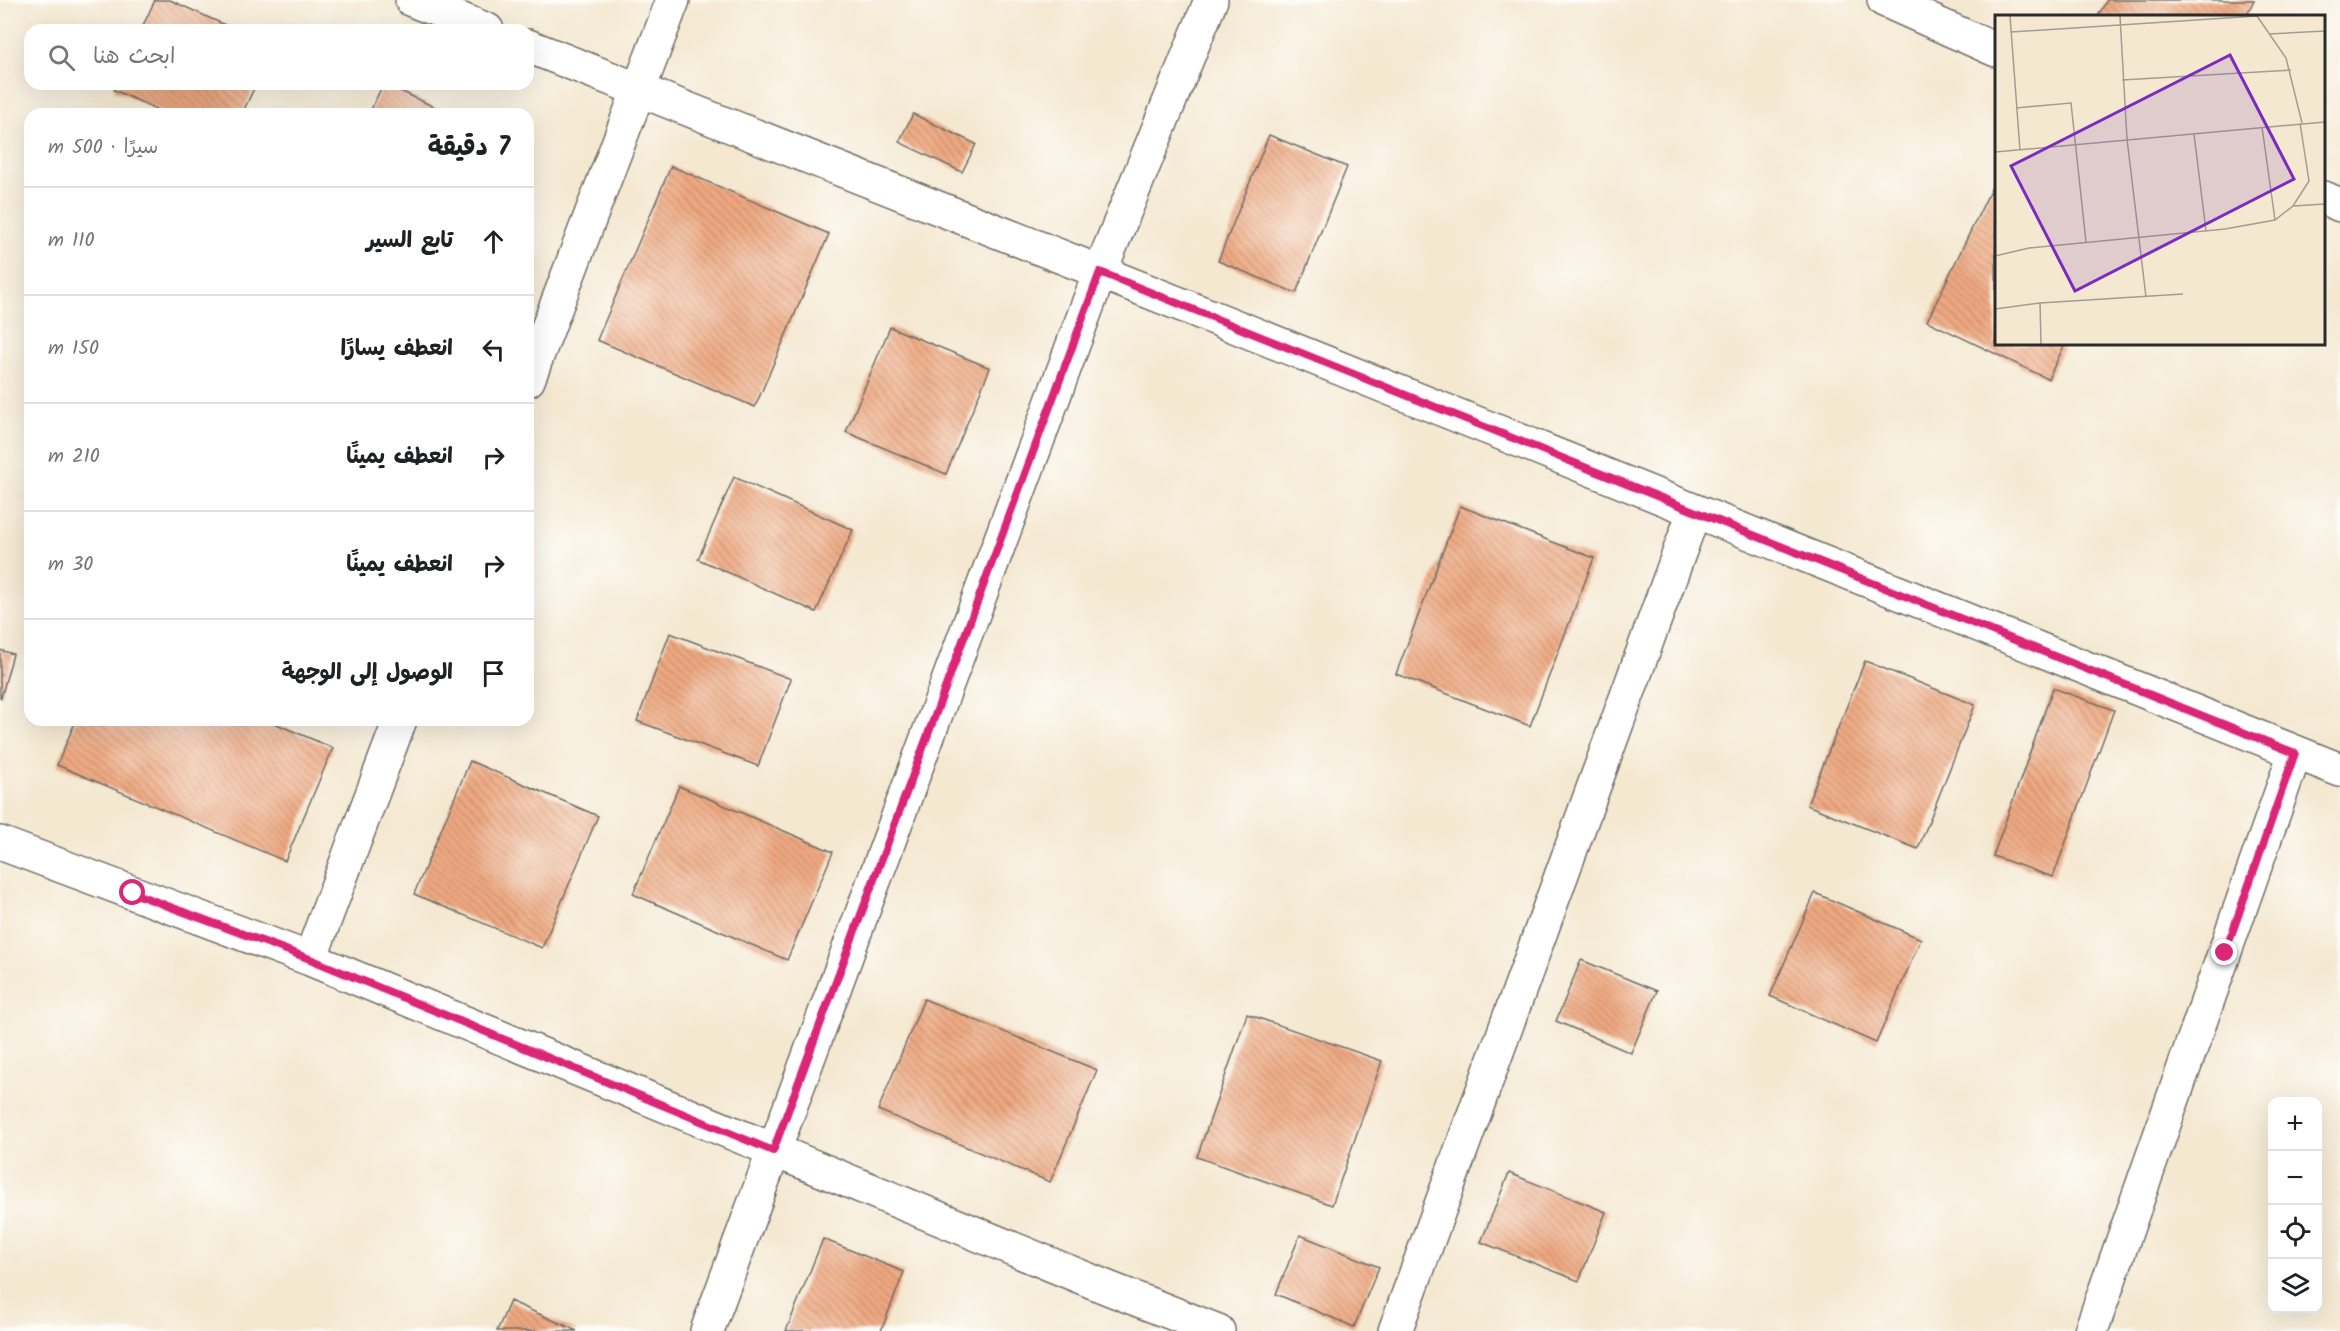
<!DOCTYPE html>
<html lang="ar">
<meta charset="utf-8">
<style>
body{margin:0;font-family:Kalam,"Playpen Sans Arabic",sans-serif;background:#f2f2f2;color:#202124;direction:rtl}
.controls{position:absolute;right:18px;bottom:18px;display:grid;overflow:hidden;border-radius:12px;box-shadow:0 6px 24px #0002}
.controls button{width:54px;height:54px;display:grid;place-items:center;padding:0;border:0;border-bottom:2px solid #e0e0e0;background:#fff;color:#202124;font:30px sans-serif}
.stop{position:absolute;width:18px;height:18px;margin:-14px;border:4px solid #db2777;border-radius:50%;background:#fff}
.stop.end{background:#db2777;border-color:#fff;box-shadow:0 2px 6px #0008}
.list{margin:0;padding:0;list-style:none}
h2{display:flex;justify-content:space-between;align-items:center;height:78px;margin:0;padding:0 24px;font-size:26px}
h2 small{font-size:20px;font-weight:400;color:#757577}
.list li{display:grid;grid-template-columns:39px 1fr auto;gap:18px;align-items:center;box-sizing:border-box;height:108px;padding:0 24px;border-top:2px solid #e0e0e0}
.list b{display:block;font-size:22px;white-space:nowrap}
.list em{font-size:20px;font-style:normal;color:#757577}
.icon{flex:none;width:33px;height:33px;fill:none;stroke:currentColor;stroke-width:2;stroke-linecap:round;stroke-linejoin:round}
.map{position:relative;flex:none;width:2340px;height:1331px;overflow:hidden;direction:ltr}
.search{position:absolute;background:#fff;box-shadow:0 6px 24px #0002;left:24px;top:24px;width:510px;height:66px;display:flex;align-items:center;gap:15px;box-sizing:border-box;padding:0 21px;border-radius:18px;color:#757577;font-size:22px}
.panel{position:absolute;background:#fff;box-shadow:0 6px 24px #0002;left:24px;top:108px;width:510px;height:618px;border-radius:18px;direction:rtl}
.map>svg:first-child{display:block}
.building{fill:url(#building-back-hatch)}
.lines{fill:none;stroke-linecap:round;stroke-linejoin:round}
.minor-casing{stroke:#716d65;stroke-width:36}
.minor{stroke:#fff;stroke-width:33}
.route{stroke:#db2777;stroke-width:8}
.inset-road{fill:none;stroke:#a49c8f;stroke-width:1.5}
.view{fill:#7b2cbf;fill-opacity:0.15;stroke:#7b2cbf;stroke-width:3}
.inset-edge{fill:none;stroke:#2b2b2b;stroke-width:3}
</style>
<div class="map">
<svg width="2340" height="1331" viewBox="0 0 2340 1331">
<defs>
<pattern id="building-back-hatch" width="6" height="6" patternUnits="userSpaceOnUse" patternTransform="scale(1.5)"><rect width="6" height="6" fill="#efa981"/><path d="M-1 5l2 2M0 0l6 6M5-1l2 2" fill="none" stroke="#c28a6a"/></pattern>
</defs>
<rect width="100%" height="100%" fill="#fdfcf7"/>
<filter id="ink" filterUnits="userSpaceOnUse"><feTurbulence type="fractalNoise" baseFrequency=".0167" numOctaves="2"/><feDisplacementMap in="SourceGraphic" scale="12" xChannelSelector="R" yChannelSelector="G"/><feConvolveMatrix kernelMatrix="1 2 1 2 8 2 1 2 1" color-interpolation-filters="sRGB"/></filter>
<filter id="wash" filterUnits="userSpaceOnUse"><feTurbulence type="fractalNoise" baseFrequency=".008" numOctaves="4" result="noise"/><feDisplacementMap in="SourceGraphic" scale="24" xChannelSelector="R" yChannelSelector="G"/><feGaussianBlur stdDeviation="1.35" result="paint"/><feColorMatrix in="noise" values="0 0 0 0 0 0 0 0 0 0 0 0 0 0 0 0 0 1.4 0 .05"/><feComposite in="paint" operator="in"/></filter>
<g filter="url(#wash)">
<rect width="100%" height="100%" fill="#f4e8d1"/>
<g id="blocks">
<path class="building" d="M155,0H170L236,30H141Z
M2107,0H2254L2246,16H2098Z
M116,84H256L242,114H167L114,90Z
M383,84H386L449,114H369Z
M913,114L976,144L962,172L899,142Z
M1269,135L1347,167L1296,293L1218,261Z
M671,166L829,234L755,407L597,340Z
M1993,185L1996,186V344H2065L2048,379L1927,321Z
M890,327L990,368L946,474L846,432Z
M734,477L853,530L816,612L698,559Z
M1460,506L1594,558L1530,726L1396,674Z
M670,633L791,679L758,766L637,721Z
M0,650L13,654L1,698L0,697Z
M1865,661L1975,705L1918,849L1807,805Z
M2053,688L2114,710L2053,877L1993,856Z
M76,720H267L333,748L285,861L57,765Z
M470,761L598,816L542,948L414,894Z
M679,786L833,852L787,960L633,894Z
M1815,893L1921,939L1876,1043L1770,996Z
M1581,960L1657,991L1631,1053L1556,1021Z
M924,999L1097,1070L1050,1182L878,1110Z
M1247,1014L1382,1061L1332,1205L1197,1157Z
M1509,1173L1606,1212L1579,1281L1481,1242Z
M1300,1235L1379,1267L1354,1327L1276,1294Z
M823,1239L904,1272L881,1331H786Z
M510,1301L577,1331H497Z"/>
</g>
</g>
<g filter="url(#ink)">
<use href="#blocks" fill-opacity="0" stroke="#716d65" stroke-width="1.5"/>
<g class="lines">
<g class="minor-casing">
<path id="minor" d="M412,0L487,30
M1884,0L1996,50
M528,46L1100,272L2340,770
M2324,198L2340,205
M528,380L673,0
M0,843L310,959L1108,1288L1218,1331
M310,959L400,720
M707,1331L1100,272L1211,0
M1395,1331L1694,512
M2091,1331L2295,753"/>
</g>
<use href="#minor" class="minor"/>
</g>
</g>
<g class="lines" filter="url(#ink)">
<path class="route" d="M133,893L310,959L773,1151L1100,272L2295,753L2225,953"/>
</g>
<g transform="translate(1995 15)">
<rect width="330" height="330" fill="#f4e8d1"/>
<path class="inset-road" d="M15,1L25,135M125,1L132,124L151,282M262,1L291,43L307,108M16,17L262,1M274,19L330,16M127,65L296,55M21,93L76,88L91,227M267,112L280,205M199,119L211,216M0,137L330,107M298,191L330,189M0,241L34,233L230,214L280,205L298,191L314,166L305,108M45,288L46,329M0,294L45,288L188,279"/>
<path class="view" d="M235,40L299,164L80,276L16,151Z"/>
<rect width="330" height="330" class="inset-edge"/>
</g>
</svg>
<div class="controls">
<button>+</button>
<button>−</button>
<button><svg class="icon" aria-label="locate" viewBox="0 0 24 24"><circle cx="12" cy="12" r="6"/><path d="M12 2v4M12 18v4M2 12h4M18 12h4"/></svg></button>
<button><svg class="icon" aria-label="layers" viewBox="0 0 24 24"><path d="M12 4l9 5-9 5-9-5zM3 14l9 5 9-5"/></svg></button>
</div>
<div class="stop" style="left:133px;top:893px"></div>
<div class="stop end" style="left:2225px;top:953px"></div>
<div class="search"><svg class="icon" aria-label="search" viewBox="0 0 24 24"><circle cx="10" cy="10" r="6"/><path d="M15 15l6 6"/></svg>ابحث هنا</div>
<section class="panel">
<h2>7 دقيقة<small>سيرًا · 500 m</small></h2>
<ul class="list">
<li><svg class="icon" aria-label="ahead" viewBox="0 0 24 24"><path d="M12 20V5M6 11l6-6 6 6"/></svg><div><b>تابع السير</b></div><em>110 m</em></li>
<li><svg class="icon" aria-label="left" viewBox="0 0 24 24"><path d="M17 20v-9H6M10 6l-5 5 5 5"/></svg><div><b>انعطف يسارًا</b></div><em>150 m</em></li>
<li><svg class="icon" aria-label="right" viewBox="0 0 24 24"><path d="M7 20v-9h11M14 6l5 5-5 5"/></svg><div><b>انعطف يمينًا</b></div><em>210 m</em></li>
<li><svg class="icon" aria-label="right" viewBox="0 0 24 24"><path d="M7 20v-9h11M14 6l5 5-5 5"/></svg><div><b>انعطف يمينًا</b></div><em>30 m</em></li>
<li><svg class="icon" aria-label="arrive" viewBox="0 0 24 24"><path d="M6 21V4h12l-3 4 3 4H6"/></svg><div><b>الوصول إلى الوجهة</b></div></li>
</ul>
</section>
</div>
